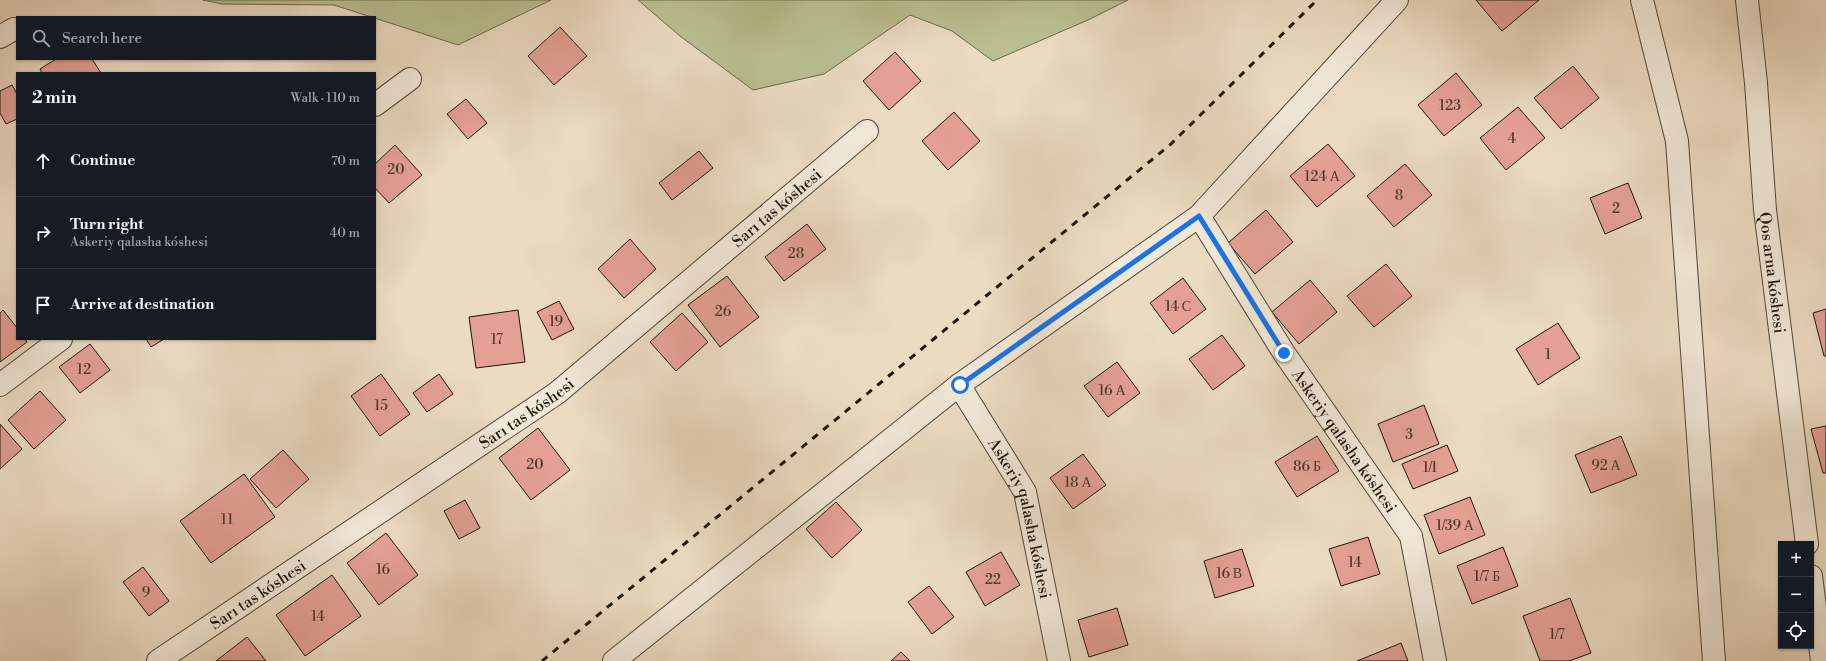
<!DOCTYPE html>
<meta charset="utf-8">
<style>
body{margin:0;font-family:"Libre Bodoni",serif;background:#20242c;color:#f1f3f6}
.controls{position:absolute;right:12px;bottom:12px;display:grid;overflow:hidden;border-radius:0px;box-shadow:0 1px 3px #0004}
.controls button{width:36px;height:36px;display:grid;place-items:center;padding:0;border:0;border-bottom:1px solid #363941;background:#171b24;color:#f1f3f6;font:20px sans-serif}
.stop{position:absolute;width:12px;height:12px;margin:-9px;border:3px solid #1a73e8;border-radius:50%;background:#fff}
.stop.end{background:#1a73e8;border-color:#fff;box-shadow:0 1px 4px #0008}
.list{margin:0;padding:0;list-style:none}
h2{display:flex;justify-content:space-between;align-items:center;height:52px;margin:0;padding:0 16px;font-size:17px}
h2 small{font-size:13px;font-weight:400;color:#9ea1a6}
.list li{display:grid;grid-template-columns:26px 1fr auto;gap:12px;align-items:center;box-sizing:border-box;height:72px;padding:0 16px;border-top:1px solid #363941}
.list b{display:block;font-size:15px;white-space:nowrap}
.list p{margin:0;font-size:13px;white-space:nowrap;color:#9ea1a6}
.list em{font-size:13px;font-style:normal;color:#9ea1a6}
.icon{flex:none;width:22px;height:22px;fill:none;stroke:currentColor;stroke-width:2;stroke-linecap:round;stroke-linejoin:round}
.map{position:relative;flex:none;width:1826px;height:661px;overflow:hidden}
.search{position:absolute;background:#171b24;box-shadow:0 1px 3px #0004;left:16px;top:16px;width:360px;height:44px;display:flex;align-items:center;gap:10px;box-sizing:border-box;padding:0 14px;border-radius:0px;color:#9ea1a6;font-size:15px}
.panel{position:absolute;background:#171b24;box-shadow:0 1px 3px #0004;left:16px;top:72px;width:360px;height:268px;border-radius:0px}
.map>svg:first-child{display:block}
.green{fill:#babf91;stroke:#6c6a4e}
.building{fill:#e4a094;stroke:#1d160c}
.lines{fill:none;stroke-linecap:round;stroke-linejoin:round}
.minor-casing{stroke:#504739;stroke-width:24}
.minor{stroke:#f2e8d7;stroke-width:22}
.rail{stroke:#1d160c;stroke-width:3;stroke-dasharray:7 7;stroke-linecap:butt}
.route{stroke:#1a73e8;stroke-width:5}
.labels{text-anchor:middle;stroke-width:3.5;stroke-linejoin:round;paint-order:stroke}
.number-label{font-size:14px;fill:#4f382e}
.street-label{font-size:16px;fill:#1d160c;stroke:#f2e8d7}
</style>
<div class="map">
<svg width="1826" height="661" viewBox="0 0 1826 661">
<rect width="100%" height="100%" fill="#ebdbc1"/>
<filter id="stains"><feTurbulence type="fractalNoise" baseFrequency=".005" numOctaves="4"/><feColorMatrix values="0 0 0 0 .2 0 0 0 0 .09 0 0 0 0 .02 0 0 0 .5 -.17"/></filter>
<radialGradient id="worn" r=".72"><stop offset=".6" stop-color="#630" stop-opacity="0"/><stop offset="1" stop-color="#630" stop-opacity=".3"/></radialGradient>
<path class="green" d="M203,0H551L458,45L334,5L222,4Z
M638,0H1128L1088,20L993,61L952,31L910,15L824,74L753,90L680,36Z"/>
<path class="building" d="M1476,0H1539L1502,31Z
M560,27L587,56L554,85L528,56Z
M895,52L921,81L889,110L863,81Z
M56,59H92L101,73H42L40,69Z
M1573,66L1599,98L1561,129L1534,98Z
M1456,73L1482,105L1444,136L1418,105Z
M12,85L17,94V119L6,124L0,113V91Z
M466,99L487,123L468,139L447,114Z
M1518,107L1545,138L1506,170L1480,138Z
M954,112L980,141L948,170L922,141Z
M1328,144L1355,176L1317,207L1290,176Z
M395,145L422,175L389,203L375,188V164Z
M699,151L713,168L672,200L659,183Z
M1405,164L1432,195L1394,227L1367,196Z
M1628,183L1642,218L1605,234L1590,198Z
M1266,210L1293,242L1255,274L1228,243Z
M807,224L826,249L784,281L765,257Z
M630,239L656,269L624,298L598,269Z
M1386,264L1412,296L1374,327L1347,296Z
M727,276L759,317L720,347L688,305Z
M1183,278L1206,309L1173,334L1150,303Z
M1310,280L1337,312L1299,344L1272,312Z
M559,301L574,329L552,340L537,312Z
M1826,309V356H1824L1813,313Z
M3,310L17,328V339H25L27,342L0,362V313Z
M518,310L525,362L476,368L469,317Z
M682,313L708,342L676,371L650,342Z
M1558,323L1580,358L1538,385L1516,349Z
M1222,335L1245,366L1213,390L1189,359Z
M146,339H164L151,347Z
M90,344L110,370L80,393L59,367Z
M1117,362L1140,393L1108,417L1084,386Z
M381,374L410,414L380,436L351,396Z
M439,374L453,394L427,412L413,393Z
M40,391L66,420L34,449L8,420Z
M1424,405L1439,444L1393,462L1378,424Z
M0,424L22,449L0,469Z
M1826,426V473H1823L1811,429Z
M538,428L570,470L531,500L499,458Z
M1317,436L1339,471L1297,497L1275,462Z
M1621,436L1637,475L1591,493L1575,455Z
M1447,445L1458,471L1413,489L1402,464Z
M283,450L309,479L276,508L250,479Z
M1083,454L1106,485L1073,509L1050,478Z
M244,474L275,517L211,563L180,521Z
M1470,497L1485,535L1439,554L1424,515Z
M465,500L480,528L459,539L444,511Z
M836,502L862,530L832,558L806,529Z
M386,533L418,575L379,605L347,563Z
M1368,537L1380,574L1341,586L1329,549Z
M1503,547L1518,586L1472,604L1457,566Z
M1242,549L1254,586L1215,598L1204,561Z
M1001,552L1020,585L985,606L966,572Z
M143,567L169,601L149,616L123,582Z
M332,575L361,616L305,656L276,615Z
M929,586L954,617L932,634L908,602Z
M1570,598L1591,653L1569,661H1540L1523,616Z
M1117,608L1128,645L1089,657L1078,620Z
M247,637L266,661H216Z
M1401,643L1408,661H1357Z
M901,652L910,661H891Z"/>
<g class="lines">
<g class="minor-casing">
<g id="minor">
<path d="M1642,0L1677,141L1714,661"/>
<path id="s1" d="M1747,0L1756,83L1765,210L1807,544"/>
<path d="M0,37L14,29"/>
<path d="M375,105L410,79"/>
<path id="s2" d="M1199,216L1284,353L1411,536L1435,661"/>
<path d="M0,385L61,339"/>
<path id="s3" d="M959,385L1025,492L1059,661"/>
<path d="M1811,576L1822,661"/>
<path id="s4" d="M158,661L557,393L867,131"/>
<path d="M614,661L959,385L1199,216L1397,0"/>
</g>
</g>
<use href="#minor" class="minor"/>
<path class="rail" d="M542,661L1171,144L1317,0"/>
</g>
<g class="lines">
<path class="route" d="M960,385L1199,216L1284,353"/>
</g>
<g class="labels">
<g class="number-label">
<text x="1450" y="110">123</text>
<text x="1512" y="143">4</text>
<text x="396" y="174">20</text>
<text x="1322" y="181">124 А</text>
<text x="1399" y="200">8</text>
<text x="1616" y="213">2</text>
<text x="796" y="258">28</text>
<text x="1178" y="311">14 С</text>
<text x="723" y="316">26</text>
<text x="556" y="326">19</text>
<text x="497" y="344">17</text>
<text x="1548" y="359">1</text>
<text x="84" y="374">12</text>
<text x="1112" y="395">16 А</text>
<text x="381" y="410">15</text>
<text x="1409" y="439">3</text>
<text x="535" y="469">20</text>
<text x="1606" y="470">92 А</text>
<text x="1307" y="471">86 Б</text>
<text x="1430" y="472">1/1</text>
<text x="1078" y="487">18 А</text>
<text x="227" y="524">11</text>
<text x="1455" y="530">1/39 А</text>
<text x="1355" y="567">14</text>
<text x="383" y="574">16</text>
<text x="1229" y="578">16 В</text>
<text x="1487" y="581">1/7 Б</text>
<text x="993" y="584">22</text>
<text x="146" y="597">9</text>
<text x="318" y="621">14</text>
<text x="1557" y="639">1/7</text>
</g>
<g class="street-label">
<text dy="6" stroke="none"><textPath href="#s4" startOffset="768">Sarı tas kóshesi</textPath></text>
<text dy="6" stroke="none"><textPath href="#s1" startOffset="274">Qos arna kóshesi</textPath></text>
<text dy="6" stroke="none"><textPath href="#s4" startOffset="444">Sarı tas kóshesi</textPath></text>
<text dy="6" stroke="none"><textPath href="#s2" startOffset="268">Askeriy qalasha kóshesi</textPath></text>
<text dy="6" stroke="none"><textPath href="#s3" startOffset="149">Askeriy qalasha kóshesi</textPath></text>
<text dy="6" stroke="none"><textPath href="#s4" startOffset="120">Sarı tas kóshesi</textPath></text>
</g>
</g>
<rect width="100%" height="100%" filter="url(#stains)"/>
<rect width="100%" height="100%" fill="url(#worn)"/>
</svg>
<div class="controls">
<button>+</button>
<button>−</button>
<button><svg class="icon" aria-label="locate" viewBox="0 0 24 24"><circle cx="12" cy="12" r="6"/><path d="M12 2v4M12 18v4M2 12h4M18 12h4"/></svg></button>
</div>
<div class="stop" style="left:960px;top:385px"></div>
<div class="stop end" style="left:1284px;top:353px"></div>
<div class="search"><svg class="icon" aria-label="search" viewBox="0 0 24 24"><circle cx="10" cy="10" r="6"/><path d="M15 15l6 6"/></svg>Search here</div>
<section class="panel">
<h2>2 min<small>Walk · 110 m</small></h2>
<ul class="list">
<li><svg class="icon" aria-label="ahead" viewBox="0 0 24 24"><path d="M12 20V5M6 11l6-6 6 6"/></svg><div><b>Continue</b></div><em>70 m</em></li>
<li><svg class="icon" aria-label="right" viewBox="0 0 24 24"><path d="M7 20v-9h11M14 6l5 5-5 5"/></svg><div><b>Turn right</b><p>Askeriy qalasha kóshesi</p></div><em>40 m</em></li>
<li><svg class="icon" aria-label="arrive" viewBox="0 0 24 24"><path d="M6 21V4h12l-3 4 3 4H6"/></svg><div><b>Arrive at destination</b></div></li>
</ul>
</section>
</div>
